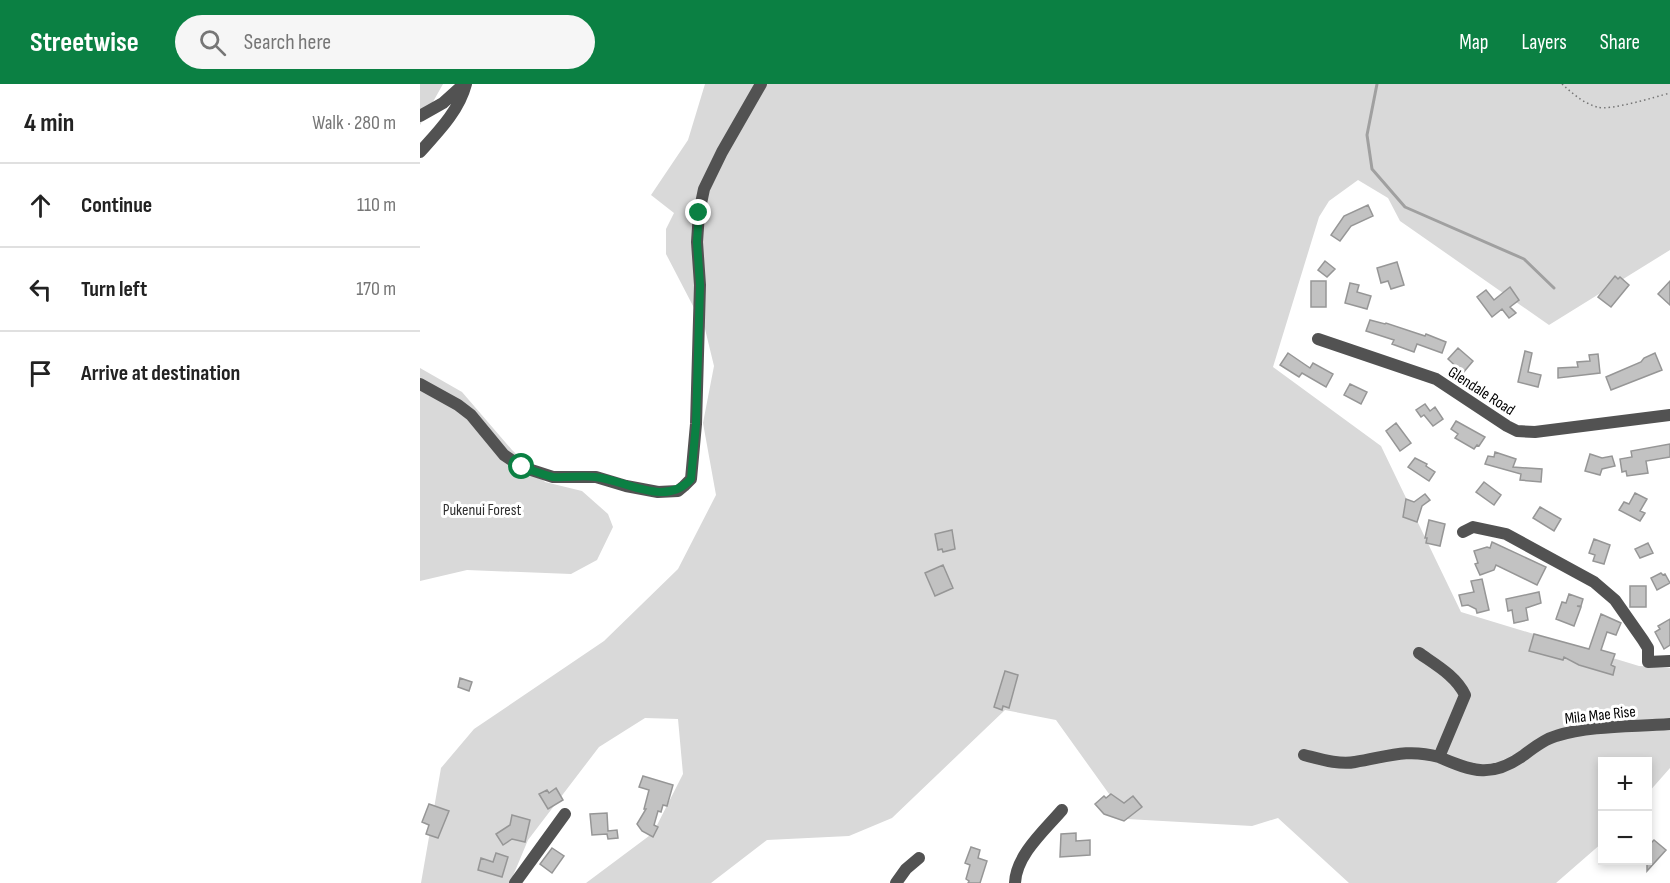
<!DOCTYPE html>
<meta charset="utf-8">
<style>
body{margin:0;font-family:"Sofia Sans Condensed",sans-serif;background:#f6f6f6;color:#222}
.controls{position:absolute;right:18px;bottom:18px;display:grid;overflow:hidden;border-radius:0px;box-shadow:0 3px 9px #0003}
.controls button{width:54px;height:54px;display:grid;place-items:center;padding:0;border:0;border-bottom:2px solid #e0e0e0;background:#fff;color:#222;font:30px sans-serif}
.stop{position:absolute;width:18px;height:18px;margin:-14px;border:4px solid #0b8043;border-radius:50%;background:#fff}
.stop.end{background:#0b8043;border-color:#fff;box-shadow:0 2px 6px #0008}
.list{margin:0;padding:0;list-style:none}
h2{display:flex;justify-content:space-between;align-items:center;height:78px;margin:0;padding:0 24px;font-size:26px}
h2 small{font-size:20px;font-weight:400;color:#767676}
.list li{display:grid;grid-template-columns:39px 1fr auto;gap:18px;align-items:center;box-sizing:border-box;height:84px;padding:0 24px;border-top:2px solid #e0e0e0}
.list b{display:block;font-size:22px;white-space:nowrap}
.list em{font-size:20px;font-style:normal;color:#767676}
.icon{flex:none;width:33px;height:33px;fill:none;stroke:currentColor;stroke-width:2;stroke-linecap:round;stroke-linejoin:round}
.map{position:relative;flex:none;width:1250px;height:799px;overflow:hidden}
header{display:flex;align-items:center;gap:36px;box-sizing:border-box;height:84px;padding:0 30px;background:#0b8043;color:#fff}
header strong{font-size:28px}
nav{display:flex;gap:33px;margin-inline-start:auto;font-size:21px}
.search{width:420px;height:54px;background:#f6f6f6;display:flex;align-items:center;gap:15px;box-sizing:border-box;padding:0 21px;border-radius:33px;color:#767676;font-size:22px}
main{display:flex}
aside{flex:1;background:#fff}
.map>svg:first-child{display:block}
.green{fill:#d9d9d9}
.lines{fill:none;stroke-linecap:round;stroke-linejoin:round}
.stream{stroke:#a0a0a0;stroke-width:3}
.building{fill:#c2c2c2;stroke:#969696;stroke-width:1.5}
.path{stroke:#747474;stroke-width:1.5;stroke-dasharray:1.5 3;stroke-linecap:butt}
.minor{stroke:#525252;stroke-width:12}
.route{stroke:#0b8043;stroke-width:8}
.labels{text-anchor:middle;stroke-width:6;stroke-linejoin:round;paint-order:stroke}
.street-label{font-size:16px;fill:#000;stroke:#fff}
.park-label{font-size:16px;fill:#303030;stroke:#fff}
</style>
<header>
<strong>Streetwise</strong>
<div class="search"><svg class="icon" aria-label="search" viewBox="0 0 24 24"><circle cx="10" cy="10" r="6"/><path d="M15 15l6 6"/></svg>Search here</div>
<nav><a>Map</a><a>Layers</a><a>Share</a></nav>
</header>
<main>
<aside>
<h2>4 min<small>Walk · 280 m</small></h2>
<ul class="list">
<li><svg class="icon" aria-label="ahead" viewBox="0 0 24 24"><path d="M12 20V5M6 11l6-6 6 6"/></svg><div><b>Continue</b></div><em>110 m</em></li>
<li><svg class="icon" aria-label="left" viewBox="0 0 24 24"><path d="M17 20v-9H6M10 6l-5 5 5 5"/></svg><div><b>Turn left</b></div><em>170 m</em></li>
<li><svg class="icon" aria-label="arrive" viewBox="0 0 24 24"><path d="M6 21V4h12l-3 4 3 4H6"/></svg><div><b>Arrive at destination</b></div></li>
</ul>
</aside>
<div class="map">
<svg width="1250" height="799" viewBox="0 0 1250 799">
<rect width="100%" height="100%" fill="#fff"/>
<path class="green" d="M0,0H23L0,41Z
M285,0H1250V166L1129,241L980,137L968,114L938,96L909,117L899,133L853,283L961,362L1041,528L1219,582L1250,584V684L1228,709V678H1182V759L1136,799H929L858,734L832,742L707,735L636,636L585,626L472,734L429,752L347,756L291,799H166L233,749L263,690L258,635L225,634L179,663L108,756L90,799H1L21,684L54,645L184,557L258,485L296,411L283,339L294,282L285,245L246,170V145L254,129L231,111L268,56Z
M0,284L42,308L92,366L125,398L162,407L188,430L193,443L177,476L151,490L47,486L0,497Z"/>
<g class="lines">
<path class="stream" d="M957,0L947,51L952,85L985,123L1104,175L1134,204"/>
</g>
<path class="building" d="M948,121L953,132L931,142L920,157L911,151L924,132Z
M905,177L915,185L907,193L898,186Z
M977,178L984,201L971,205L968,197L961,199L957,184Z
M1195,192L1198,195L1200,193L1209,201L1191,223L1178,213Z
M891,197H906V223H891Z
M1250,197V221L1238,210Z
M930,199L939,201L937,208L951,212L947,225L925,219Z
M1090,203L1099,216L1090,223L1096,229L1089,234L1082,225L1072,233L1057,213L1066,206L1074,216Z
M950,236L965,240L966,239L1005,252L1006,250L1026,258L1022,269L997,260L994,268L972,260L974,256L946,247Z
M1038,264L1053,277L1043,289L1028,275Z
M1105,267L1112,269L1108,288L1121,291L1118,303L1098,298Z
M868,269L890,284L893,279L913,290L906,303L882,289L879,293L860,281Z
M1235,269L1242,286L1191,306L1186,293L1221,278L1224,274Z
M1178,270L1180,289L1138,294V284L1158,283L1157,278L1170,277L1169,271Z
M930,300L947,308L941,320L924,311Z
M1005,320L1010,327L1015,323L1023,335L1013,342L1004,331L1001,333L996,326Z
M1036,337L1065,353L1059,362L1057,361L1054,365L1035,354L1038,350L1031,345Z
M976,339L991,359L980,367L966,347Z
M1250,360V373L1226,377L1228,389L1207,392L1206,387L1202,388L1200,375L1212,373L1211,367Z
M1075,368L1096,375L1093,383L1122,385L1121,398L1100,396L1101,390L1065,380L1068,372L1074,373Z
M1170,370L1182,374L1192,372L1195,382L1182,385L1180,391L1165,387Z
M995,374L1007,380L1006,382L1015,388L1009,397L988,383Z
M1064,398L1081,411L1074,421L1056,408Z
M1215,409L1227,415L1220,427L1225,429L1220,437L1199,426L1204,418L1209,420Z
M1005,410L1010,416L1002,422L997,438L983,433L986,415L994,418Z
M1120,423L1141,435L1134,447L1113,434Z
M1009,436L1025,440L1020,462L1006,459L1007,454H1005Z
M532,446L535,465L523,468L522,465L518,466L515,450Z
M1174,455L1190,461L1184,480L1173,477L1175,471L1169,469Z
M1072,458L1126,483L1117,501L1076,481L1074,486L1060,491L1055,480L1058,479L1054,467L1067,463L1070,464Z
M1228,459L1233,469L1220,474L1215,465Z
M523,481L533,504L515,512L505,489Z
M1241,489L1243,491L1245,490L1250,499L1237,506L1231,494Z
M1062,495L1069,526L1057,529L1056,525L1048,521L1042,522L1039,511L1054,508L1051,497Z
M1210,502H1226V523H1210Z
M1119,508L1121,519L1106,524L1108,536L1094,539L1092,526L1088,527L1086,515Z
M1149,510L1163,515L1161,522H1157L1161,523L1154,542L1136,535L1142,518L1146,519Z
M1181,530L1201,539L1196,551L1187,548L1181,566L1195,570L1191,581L1195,583L1193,591L1159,581L1144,573L1143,576L1109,567L1114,550L1169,565Z
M1250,535V561L1244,565L1235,548L1240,545L1238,542Z
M585,587L598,591L589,624L583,622L582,626L574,623Z
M40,594L52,598L49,607L38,603Z
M223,692L253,701L247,722L243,721L241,728L238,727L234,741L238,743L233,753L222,747L217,740L226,725H224L229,706L219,703Z
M136,704L143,716L128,725L119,710L127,706L129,709Z
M691,710L704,719L713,712L722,723L704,737L684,730L675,720L684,712L686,714Z
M9,720L29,727L18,754L6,750L9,741L2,738Z
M187,729L188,747L197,746L198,754L188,755L187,750L172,751L170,730Z
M92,731L110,736L105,758L92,755L83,761L76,750L90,741Z
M656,749V757L670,756V771L640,773L641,750Z
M1234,756L1246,766L1227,787V763Z
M551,763L560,766L558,774L567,777L560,799H548L549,797L546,795L550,781L545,779Z
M132,764L144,772L132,789L120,780Z
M76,769L88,773L82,793L58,786L61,774L73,778Z"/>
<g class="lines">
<path class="path" d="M1142,0C1152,9 1163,19 1177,23C1190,27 1235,13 1250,9"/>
<path class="minor" d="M0,32L23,19L44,0
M0,68C18,48 39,27 46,0
M898,255L1016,295L1087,342L1097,347L1115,348L1250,331
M0,300L38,321L51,331L84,371L102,383L133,393H176L206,402L238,408L258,407L264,402L271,395L276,340L280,201L277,158L279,129L284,105L302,68L341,0
M1043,448L1053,443L1086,450L1174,498L1195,516L1223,556L1228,564V578L1250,577
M884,671C900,675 919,681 935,678C967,673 986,664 1019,673L1045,611C1036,592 1016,581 999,569
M1019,673C1053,688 1072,694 1104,671C1113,664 1125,655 1136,652C1172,641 1213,643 1250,640
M95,799L145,730
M476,799L486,785L499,774
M595,799C596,771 625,746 642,726"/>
</g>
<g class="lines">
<path class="route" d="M102,383C112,386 123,391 133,393C147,394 161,391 175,393C206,396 245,424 271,395L276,340L280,201L277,158L279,129"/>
</g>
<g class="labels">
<g class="street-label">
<text transform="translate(1062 306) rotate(33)" y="6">Glendale Road</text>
<text transform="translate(1180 630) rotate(-6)" y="6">Mila Mae Rise</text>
</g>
<g class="park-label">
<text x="62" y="431">Pukenui Forest</text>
</g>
</g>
</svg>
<div class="controls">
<button>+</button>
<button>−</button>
</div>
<div class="stop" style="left:102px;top:383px"></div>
<div class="stop end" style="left:279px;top:129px"></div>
</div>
</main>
